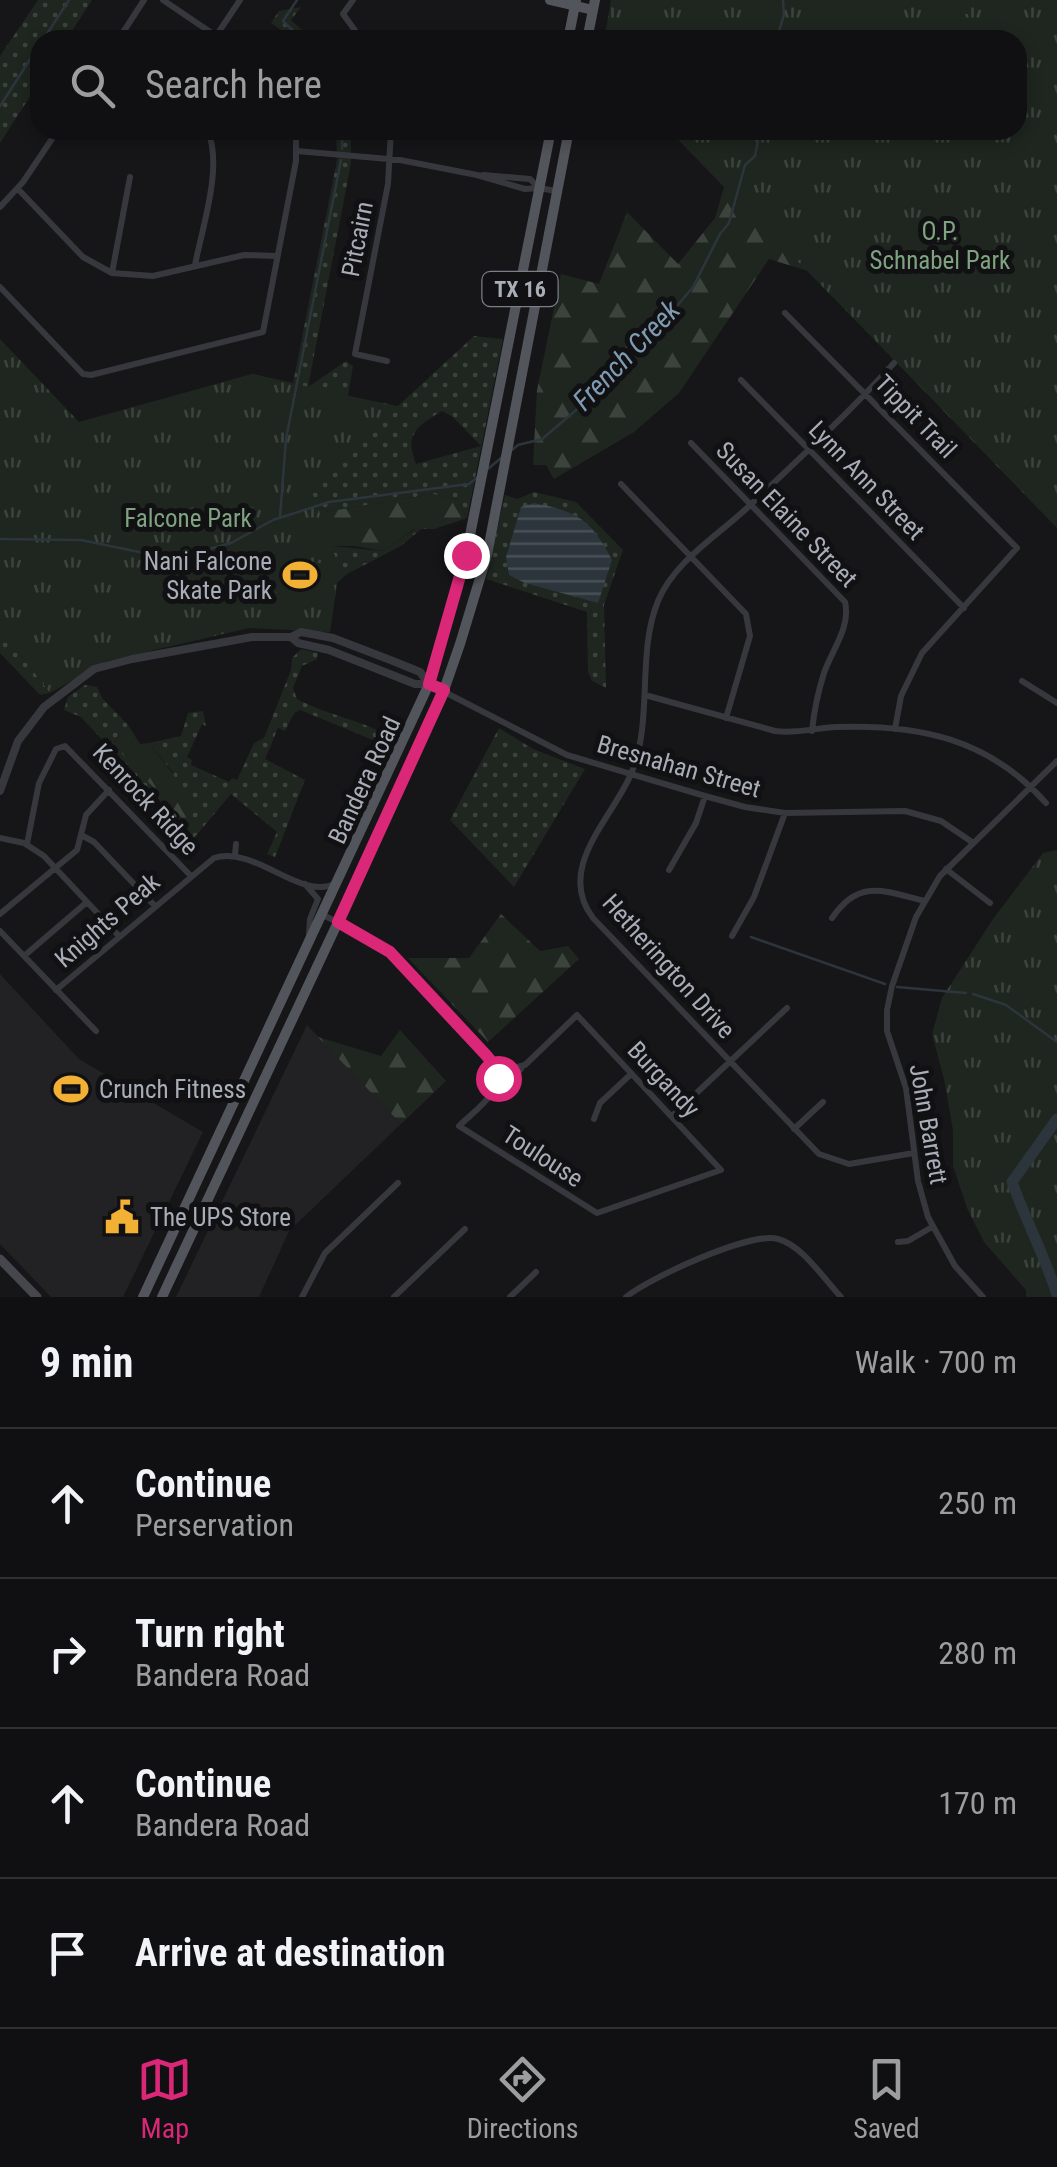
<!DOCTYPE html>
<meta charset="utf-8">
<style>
body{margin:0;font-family:"Roboto Condensed",sans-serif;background:#19191b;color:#f1f3f6}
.stop{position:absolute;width:30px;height:30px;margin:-22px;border:8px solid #db2777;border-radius:50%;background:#fff}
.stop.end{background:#db2777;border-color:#fff;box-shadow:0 2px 10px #0008}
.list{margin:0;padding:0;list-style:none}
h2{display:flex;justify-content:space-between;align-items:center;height:130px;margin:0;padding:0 40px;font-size:42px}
h2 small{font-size:32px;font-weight:400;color:#9c9d9f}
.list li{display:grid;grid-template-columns:65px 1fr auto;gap:30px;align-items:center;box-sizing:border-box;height:150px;padding:0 40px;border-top:2px solid #303032}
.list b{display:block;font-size:38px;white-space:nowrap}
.list p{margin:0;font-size:32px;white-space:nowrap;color:#9c9d9f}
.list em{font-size:32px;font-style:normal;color:#9c9d9f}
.icon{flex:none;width:55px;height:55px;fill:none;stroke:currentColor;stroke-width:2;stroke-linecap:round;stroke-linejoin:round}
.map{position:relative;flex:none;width:1057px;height:1297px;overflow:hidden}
.search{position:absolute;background:#101012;box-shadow:0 5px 15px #0003;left:30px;right:30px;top:30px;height:110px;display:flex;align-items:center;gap:25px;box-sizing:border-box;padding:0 35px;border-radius:30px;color:#9c9d9f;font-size:38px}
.sheet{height:730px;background:#101012}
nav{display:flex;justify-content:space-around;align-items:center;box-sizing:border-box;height:140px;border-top:2px solid #303032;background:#101012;font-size:28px;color:#9c9d9f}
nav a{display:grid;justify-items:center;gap:5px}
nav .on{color:#db2777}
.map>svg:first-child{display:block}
.built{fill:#222225}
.grass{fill:url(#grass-dots);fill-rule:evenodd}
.forest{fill:url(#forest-firs)}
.park{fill:url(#park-tufts)}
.pitch{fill:#1e261f}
.water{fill:url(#water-rules)}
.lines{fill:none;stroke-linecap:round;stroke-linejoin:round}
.stream{stroke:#2c353c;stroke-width:2.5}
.river{stroke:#2c353c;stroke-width:11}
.minor{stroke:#37383d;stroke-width:6}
.tertiary{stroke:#37383d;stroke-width:8}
.secondary{stroke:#45474d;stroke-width:9}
.primary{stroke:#53555c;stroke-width:10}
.route{stroke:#db2777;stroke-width:12}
.labels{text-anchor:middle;stroke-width:10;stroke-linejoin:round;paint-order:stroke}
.shield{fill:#111113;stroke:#7b7e86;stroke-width:2.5}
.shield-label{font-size:22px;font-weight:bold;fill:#a8adb8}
.park-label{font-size:25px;fill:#7fa381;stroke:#111113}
.street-label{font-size:25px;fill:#a8adb8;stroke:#111113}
.poi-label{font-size:25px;fill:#a8adb8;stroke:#111113;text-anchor:start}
.water-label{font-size:28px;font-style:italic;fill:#7f9bb3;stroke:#111113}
</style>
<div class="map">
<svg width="1057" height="1297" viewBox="0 0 1057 1297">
<defs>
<pattern id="grass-dots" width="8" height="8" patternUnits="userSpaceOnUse" patternTransform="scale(2.5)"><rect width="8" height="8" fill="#1e261f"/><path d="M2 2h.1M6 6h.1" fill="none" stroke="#3c433d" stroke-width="1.8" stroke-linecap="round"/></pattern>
<pattern id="forest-firs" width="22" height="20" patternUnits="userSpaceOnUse" patternTransform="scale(2.5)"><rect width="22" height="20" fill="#1e261f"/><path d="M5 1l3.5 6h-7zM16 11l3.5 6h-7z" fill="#3c433d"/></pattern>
<pattern id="park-tufts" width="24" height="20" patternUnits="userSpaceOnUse" patternTransform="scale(2.5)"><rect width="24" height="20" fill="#1e261f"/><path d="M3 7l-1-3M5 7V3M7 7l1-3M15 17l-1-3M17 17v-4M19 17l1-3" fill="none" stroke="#3c433d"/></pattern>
<pattern id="water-rules" width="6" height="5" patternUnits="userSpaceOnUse" patternTransform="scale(2.5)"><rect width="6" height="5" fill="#2c353c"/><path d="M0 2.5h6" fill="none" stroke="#485056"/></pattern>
</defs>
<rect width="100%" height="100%" fill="#161618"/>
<path class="built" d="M0,974L79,1059L203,1132L123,1297H51L0,1244Z
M307,1025L401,1124L289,1231L259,1297H176Z"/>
<path class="grass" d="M38,0H92L66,40H40V81L0,143V56Z
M301,7L291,20L313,40H294L271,23L279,11Z
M336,130H351V163L308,387L346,361L353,366L348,396L398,406L474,336L503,339L467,518L458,500L433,494L289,518L0,509L252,374L293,383L337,160ZM442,411L453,417L481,446L416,464C404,435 417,426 442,411Z
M534,492L576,502L623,550L604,605L606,688L592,681L588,672L587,612L486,579L505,495L517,499Z
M415,529H421L401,546L347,574L337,583L330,632L331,546L383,551Z
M0,627L50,693L40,695L0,653Z
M301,649L318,653L317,659L302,666L293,688L297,699C328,716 369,721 396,741L365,804L351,800L377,744L373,740L300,710L294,713L285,731L278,728L265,759L305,780L275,857L267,854L277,832L231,794L194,838L81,717L64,710L68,697L85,685L97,687L102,698L128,725L113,744L175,775L149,743L181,736L188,713L203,711L206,726L202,724L187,757L192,760L191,765L229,782L232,778L237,780L254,743L264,738L291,670L292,658Z
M499,728L533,749L585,769L514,887L450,820Z"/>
<path class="forest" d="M1057,109V528L808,271L769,259L679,393L634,432L554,479L546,465H533L537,390L561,274L599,284L627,212L678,264L715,218L724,187L669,130H1017Z
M433,494L458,500L467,518L434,529H414L383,551L354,546H310L289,518Z
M128,725L140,744L149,743L196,804L184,820L113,744Z
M501,914L540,951L568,946L579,959L488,1042L408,958H469Z
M400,1030L446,1081L401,1124L318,1037L381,1056Z"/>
<path class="park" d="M611,0H1057V526L669,130H1017V40H604Z
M0,339L79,422L252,374L398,407L311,489L339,567L330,632L249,628L107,661L50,693L0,627Z
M1057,850V1297H1026V1290L984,1242L967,1208L953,1166V1130L944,1079L932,1034L942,998L993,919L1043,853Z"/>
<path class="pitch" d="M832,0H891L887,26L830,18Z
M941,0H971L969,14H961L960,29L939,27Z
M317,563L327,564L328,570L323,579C297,588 294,600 263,588L284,566Z
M159,579L180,591L185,619L142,621L143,580Z"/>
<path class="water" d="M534,503C579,512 591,520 612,560L598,603L525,583L509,575L506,557L521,507Z"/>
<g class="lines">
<path class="stream" d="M297,0L283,21L303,40
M43,40L69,0
M776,40L784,15L783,0
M0,106L40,44
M342,130V149
M512,450L518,445L542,439L588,400L607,379L628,345L650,325L672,312L693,287L720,234L729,223L745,165L755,156L760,130
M488,469L501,458
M280,517L286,439L341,160
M0,539L81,540L173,559L231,543L273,520L329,502L469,484L478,477
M751,937L885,984
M897,987L966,993
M973,994L1006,1005L1057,1042"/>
<path class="river" d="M1057,1119L1012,1182C1026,1221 1045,1256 1057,1295"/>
<path class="minor" d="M163,0L222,40
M353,0L343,14L362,40
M216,36L240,0
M118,40L144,0
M297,151L400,160L477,175L525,189L539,188L556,191
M483,175L530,179L539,188
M18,189L83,257L112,273L153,276L244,255L277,256
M0,207L23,182L58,130
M195,265C202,228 224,164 207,130
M112,273L130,177
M0,287L83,374L91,375L263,332L296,161V130
M785,313L1017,548L922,653L901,696L895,729
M387,361L355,354L388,184L391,130
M894,363C848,414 797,461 747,508C717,536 674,562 658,601C636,655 654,719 631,774C612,819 555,868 593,918L819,1154L849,1164L914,1153
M741,380L964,608
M691,443L845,602C851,627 832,650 824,673C818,692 814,711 812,731
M621,484L746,614L750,636L726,718
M1022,681L1057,703
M429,684L567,755L705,796L745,807L785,813L905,811L941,821L972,842
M645,695L775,731C796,734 815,728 836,727C920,724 989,739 1046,803
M83,836L94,842L155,906
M0,838L24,843L44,856L119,936
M27,844L39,783L56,749L65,746L190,875
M235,855L236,844
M946,869L990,903
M669,870L696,823L705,796
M305,884L318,899L310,919L309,935
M0,914L77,850L86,815L109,790
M323,915L375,941L390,952L487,1055L497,1072
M832,918C859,878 884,891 924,901
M0,931L96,1031
M732,936L754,897L785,813
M24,956L87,902
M56,990L214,858C255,845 298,900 335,884
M577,1015L721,1170L597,1213L459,1126C475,1110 498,1097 497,1072L525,1065Z
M493,1094L521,1069
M672,1116L787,1008
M594,1119L600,1103L631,1074
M794,1129L823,1102
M898,1242L908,1241L932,1227
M302,1297L325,1253L398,1183
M394,1297L465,1229
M510,1297L536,1272
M626,1297C649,1278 751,1231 778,1239C802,1245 824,1279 841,1297
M983,1297L955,1266L928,1217L918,1181L906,1088L887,1031V1010L892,986L916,917L940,876L1057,761"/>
<path class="tertiary" d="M0,791L18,741L44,707L94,669L132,659L252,637H291L301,632L333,638L393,661L420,672L429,684H415L329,650L298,643L291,637"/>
<path class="secondary" d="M0,1259L37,1297"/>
<path class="primary" d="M550,0L593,10
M568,40L576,0
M587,40L595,0
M143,1297L429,684L466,555L551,130
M162,1297L338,922L444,690L460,644L487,555L569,130"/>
</g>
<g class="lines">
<path class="route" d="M466,555L429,684L444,690L338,922L390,952L486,1055L495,1066L498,1078"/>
</g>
<defs>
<g id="stadium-bare" transform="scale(2.7)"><path d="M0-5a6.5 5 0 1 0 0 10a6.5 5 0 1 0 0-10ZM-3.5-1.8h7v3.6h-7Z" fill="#f2b134" stroke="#111113" stroke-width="2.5" paint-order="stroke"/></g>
<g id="civic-bare" transform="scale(2.7)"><path d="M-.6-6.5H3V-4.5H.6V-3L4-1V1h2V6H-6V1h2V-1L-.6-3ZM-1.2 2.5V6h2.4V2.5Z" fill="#f2b134" stroke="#111113" stroke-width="2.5" paint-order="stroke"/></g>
</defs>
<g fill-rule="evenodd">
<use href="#stadium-bare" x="300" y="575"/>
<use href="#stadium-bare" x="71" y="1089"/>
<use href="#civic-bare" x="122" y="1217"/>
</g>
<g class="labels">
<rect class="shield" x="482.5" y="272" width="75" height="34" rx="8"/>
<g class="shield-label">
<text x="520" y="297">TX 16</text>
</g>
<g class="park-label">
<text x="940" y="240">O.P.<tspan x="940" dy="29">Schnabel Park</tspan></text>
<text x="188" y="527">Falcone Park</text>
</g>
<g class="street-label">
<text transform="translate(357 239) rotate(-79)" y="9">Pitcairn</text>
<text transform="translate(916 416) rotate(46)" y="9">Tippit Trail</text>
<text transform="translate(867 480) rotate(46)" y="9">Lynn Ann Street</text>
<text transform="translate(787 514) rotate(46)" y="9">Susan Elaine Street</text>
<text transform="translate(679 766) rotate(16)" y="9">Bresnahan Street</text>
<text transform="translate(364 780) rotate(-65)" y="9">Bandera Road</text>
<text transform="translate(146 799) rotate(47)" y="9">Kenrock Ridge</text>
<text transform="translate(107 920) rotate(-41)" y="9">Knights Peak</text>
<text transform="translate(669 966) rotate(48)" y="9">Hetherington Drive</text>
<text transform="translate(664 1079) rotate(47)" y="9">Burgandy</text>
<text transform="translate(929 1124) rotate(80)" y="9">John Barrett</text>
<text transform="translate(543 1156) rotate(33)" y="9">Toulouse</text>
</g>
<g class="poi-label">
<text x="272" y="570" text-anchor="end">Nani Falcone<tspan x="272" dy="29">Skate Park</tspan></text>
<text x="99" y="1098">Crunch Fitness</text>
<text x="150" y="1226">The UPS Store</text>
</g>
<g class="water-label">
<text transform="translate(626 355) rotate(-46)" y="10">French Creek</text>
</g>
</g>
</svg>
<div class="stop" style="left:498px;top:1078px"></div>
<div class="stop end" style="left:466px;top:555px"></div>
<div class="search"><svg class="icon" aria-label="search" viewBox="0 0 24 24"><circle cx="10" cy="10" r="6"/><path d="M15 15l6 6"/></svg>Search here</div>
</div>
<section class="sheet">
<h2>9 min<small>Walk · 700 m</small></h2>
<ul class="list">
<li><svg class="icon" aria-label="ahead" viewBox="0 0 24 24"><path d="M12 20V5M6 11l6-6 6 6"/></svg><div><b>Continue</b><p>Perservation</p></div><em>250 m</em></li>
<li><svg class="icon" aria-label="right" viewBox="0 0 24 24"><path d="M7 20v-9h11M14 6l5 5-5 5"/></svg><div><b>Turn right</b><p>Bandera Road</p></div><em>280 m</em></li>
<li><svg class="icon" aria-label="ahead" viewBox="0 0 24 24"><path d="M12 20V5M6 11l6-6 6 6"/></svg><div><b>Continue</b><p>Bandera Road</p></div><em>170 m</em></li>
<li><svg class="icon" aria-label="arrive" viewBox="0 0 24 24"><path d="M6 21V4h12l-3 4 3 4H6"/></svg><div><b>Arrive at destination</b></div></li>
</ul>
</section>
<nav>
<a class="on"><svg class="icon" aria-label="map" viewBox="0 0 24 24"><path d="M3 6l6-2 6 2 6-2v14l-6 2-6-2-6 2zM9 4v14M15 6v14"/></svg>Map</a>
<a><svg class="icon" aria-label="directions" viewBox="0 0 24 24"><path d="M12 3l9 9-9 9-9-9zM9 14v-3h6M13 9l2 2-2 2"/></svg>Directions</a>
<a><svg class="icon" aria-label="saved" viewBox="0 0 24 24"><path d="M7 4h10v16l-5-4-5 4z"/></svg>Saved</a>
</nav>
